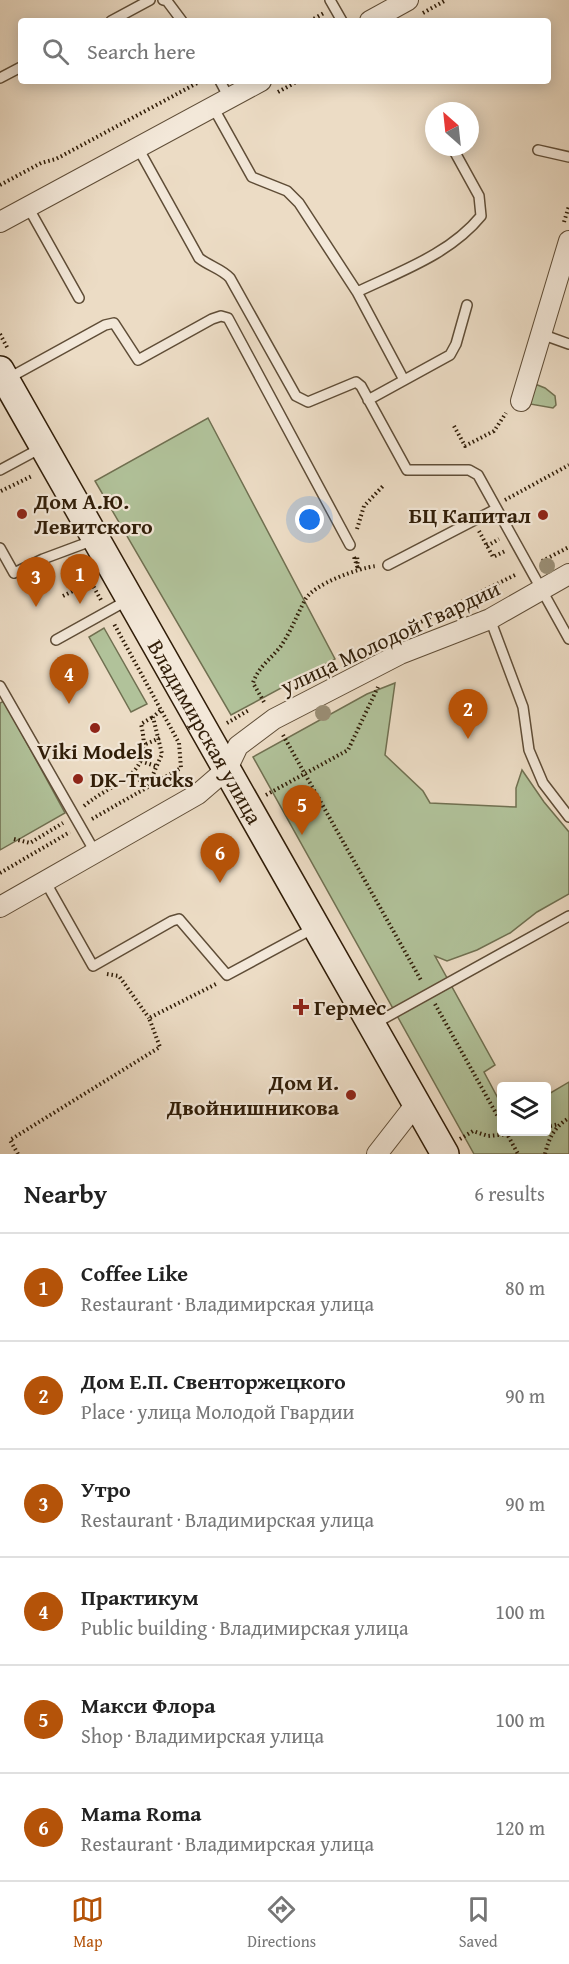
<!DOCTYPE html>
<meta charset="utf-8">
<style>
body{margin:0;font-family:"Gentium Book Plus",serif;background:#f6f6f6;color:#222}
.controls{position:absolute;right:18px;bottom:18px;display:grid;overflow:hidden;border-radius:6px;box-shadow:0 3px 15px #0003}
.controls button{width:54px;height:54px;display:grid;place-items:center;padding:0;border:0;border-bottom:2px solid #e0e0e0;background:#fff;color:#222;font:30px sans-serif}
.compass{position:absolute;left:425px;top:102px;width:54px;height:54px;border-radius:50%;background:#fff;box-shadow:0 3px 15px #0003;rotate:333deg}
.you{position:absolute;left:310px;top:520px;width:21px;height:21px;margin:-15px;border:4px solid #fff;border-radius:50%;background:#1a73e8;box-shadow:0 0 0 9px #1a73e833}
.badge{display:grid;place-items:center;width:39px;height:39px;border-radius:50%;background:#b45309;color:#fff;font-size:20px;font-weight:700}
.pin{position:absolute;translate:-50% -50px;filter:drop-shadow(0 2px 3px #0008)}
.pin::after{content:'';position:absolute;top:32px;width:21px;height:18px;background:inherit;clip-path:polygon(0 0,100% 0,50% 100%)}
.list{margin:0;padding:0;list-style:none}
h2{display:flex;justify-content:space-between;align-items:center;height:78px;margin:0;padding:0 24px;font-size:26px}
h2 small{font-size:20px;font-weight:400;color:#767676}
.list li{display:grid;grid-template-columns:39px 1fr auto;gap:18px;align-items:center;box-sizing:border-box;height:108px;padding:0 24px;border-top:2px solid #e0e0e0}
.list b{display:block;font-size:22px;white-space:nowrap}
.list p{margin:0;font-size:20px;white-space:nowrap;color:#767676}
.list em{font-size:20px;font-style:normal;color:#767676}
.icon{flex:none;width:33px;height:33px;fill:none;stroke:currentColor;stroke-width:2;stroke-linecap:round;stroke-linejoin:round}
.map{position:relative;flex:none;width:569px;height:1154px;overflow:hidden}
.search{position:absolute;background:#fff;box-shadow:0 3px 15px #0003;left:18px;right:18px;top:18px;height:66px;display:flex;align-items:center;gap:15px;box-sizing:border-box;padding:0 21px;border-radius:6px;color:#767676;font-size:22px}
.sheet{height:726px;background:#fff}
nav{display:flex;justify-content:space-around;align-items:center;box-sizing:border-box;height:84px;border-top:2px solid #e0e0e0;background:#fff;font-size:16px;color:#767676}
nav a{display:grid;justify-items:center;gap:3px}
nav .on{color:#b45309}
.map>svg:first-child{display:block}
.green{fill:#b1c29a;stroke:#707051;stroke-width:1.5}
.lines{fill:none;stroke-linecap:round;stroke-linejoin:round}
.lane-casing{stroke:#5f4d37;stroke-width:12}
.street-casing{stroke:#5f4d37;stroke-width:22}
.secondary-casing{stroke:#301d08;stroke-width:30}
.path{stroke:#301d08;stroke-width:4;stroke-dasharray:1.5 3;stroke-linecap:butt}
.lane{stroke:#f3e8d9;stroke-width:9}
.street{stroke:#f3e8d9;stroke-width:20}
.secondary{stroke:#f3e8d9;stroke-width:27}
.tree{fill:#9a8e75}
.poi-dot{fill:#8f2418;stroke:#f3e8d9;stroke-width:2}
.labels{text-anchor:middle;stroke-width:4.5;stroke-linejoin:round;paint-order:stroke}
.poi-label{font-size:22px;font-weight:bold;fill:#301d08;stroke:#f3e8d9;text-anchor:start}
.street-label{font-size:22px;fill:#301d08;stroke:#f3e8d9}
</style>
<div class="map">
<svg width="569" height="1154" viewBox="0 0 569 1154">
<rect width="100%" height="100%" fill="#ecdcc5"/>
<filter id="stains"><feTurbulence type="fractalNoise" baseFrequency=".00333" numOctaves="4"/><feColorMatrix values="0 0 0 0 .2 0 0 0 0 .09 0 0 0 0 .02 0 0 0 .5 -.17"/></filter>
<radialGradient id="worn" r=".72"><stop offset=".6" stop-color="#630" stop-opacity="0"/><stop offset="1" stop-color="#630" stop-opacity=".3"/></radialGradient>
<path class="green" d="M535,384L545,388L555,396L556,405L553,408L530,404Z
M208,418L335,659L231,715L95,481Z
M104,628L147,704L131,712L89,637Z
M395,683L385,755L423,791L430,803L516,807V788L522,770L544,802L569,832V894L537,912L510,933L477,950L447,961L435,956L495,1065L484,1072L501,1104L502,1132H546L547,1095L569,1082V1154H474L253,757L367,694Z
M4,701L65,813L0,850V703Z"/>
<g class="lines">
<g class="lane-casing">
<path id="lane" d="M163,0L167,1L182,21
M330,0L342,21
M111,21L150,0
M0,78L21,67
M220,81L229,98
M213,107L252,177L287,191L299,203L357,292L404,380
M138,148L199,258C209,266 222,269 230,278L296,396L308,402L356,382L361,386L407,470H469L478,475L569,639
M538,150L569,157
M28,207L79,298
M357,292C401,271 450,254 481,216L479,196L452,147
M541,334L569,344
M7,379L105,325L114,323L138,360L212,319L221,316L228,318L350,545
M368,400L450,355L456,344L467,305
M0,470L41,448
M0,548L14,573L43,559L94,540
M388,565L496,509
M490,619L523,707L529,750L543,783L569,817
M56,640L128,600
M0,686L95,852
M45,881L93,966L172,921L179,919L227,975L314,928
M374,1024L569,916"/>
</g>
<g class="street-casing">
<path id="street" d="M370,21L408,0
M0,222L261,81
M521,401L569,241
M0,907L198,794L227,769L238,746L274,719L400,654L490,619L569,574
M377,1154L416,1104"/>
</g>
<g class="secondary-casing">
<g id="secondary">
<path id="s1" d="M0,370L445,1154"/>
</g>
</g>
<path class="path" d="M423,13L446,0
M310,21L324,13
M278,92L298,81
M0,185L41,163L56,159L201,81
M564,222L569,206
M0,334L8,349
M454,426L465,446L494,431L506,413
M1,491L32,476
M505,500L569,465
M357,529L364,506L383,486
M479,531L493,557L505,551
M487,546L499,539
M354,557L358,569L357,555
M542,561L569,547
M87,575L101,600
M63,596L90,582
M421,622L517,574
M264,702L253,683C258,667 271,659 281,646C291,631 297,615 305,600C313,584 359,568 376,566
M227,723L249,710
M283,735L422,982
M146,744L160,738
M141,761L158,767
M132,774L147,786
M148,786L162,754L153,717L162,709
M266,795L348,750L378,687
M84,806C118,778 154,778 141,724L153,717
M92,819L181,768L179,743L113,622
M14,839L30,843L63,823
M0,873L70,832
M107,974L119,976L149,1018
M435,1004L502,1124
M546,1127L559,1124
M506,1132L518,1154
M460,1139L473,1131L488,1136L531,1132
M18,1154L10,1140L160,1047L149,1018L218,983
M545,1154C549,1138 554,1127 569,1118"/>
<use href="#lane" class="lane"/>
<use href="#street" class="street"/>
<use href="#secondary" class="secondary"/>
</g>
<g class="tree">
<circle cx="547" cy="566" r="8"/>
<circle cx="323" cy="713" r="8"/>
</g>
<g class="poi-dot">
<circle cx="22" cy="514" r="6"/>
<circle cx="543" cy="515" r="6"/>
<circle cx="95" cy="728" r="6"/>
<circle cx="78" cy="779" r="6"/>
<path d="M298 998h6v6h6v6h-6v6h-6v-6h-6v-6h6z"/>
<circle cx="351" cy="1095" r="6"/>
</g>
<g class="labels">
<g class="poi-label">
<text x="34" y="509">Дом А.Ю.<tspan x="34" dy="25">Левитского</tspan></text>
<text x="531" y="523" text-anchor="end">БЦ Капитал</text>
<text x="95" y="759" text-anchor="middle">Viki Models</text>
<text x="90" y="787">DK-Trucks</text>
<text x="314" y="1015">Гермес</text>
<text x="339" y="1090" text-anchor="end">Дом И.<tspan x="339" dy="25">Двойнишникова</tspan></text>
</g>
<g class="street-label">
<text transform="translate(390 637) rotate(-25)" y="8">улица Молодой Гвардии</text>
<text dy="8" stroke="none"><textPath href="#s1" startOffset="416">Владимирская улица</textPath></text>
</g>
</g>
<rect width="100%" height="100%" filter="url(#stains)"/>
<rect width="100%" height="100%" fill="url(#worn)"/>
</svg>
<div class="controls">
<button><svg class="icon" aria-label="layers" viewBox="0 0 24 24"><path d="M12 4l9 5-9 5-9-5zM3 14l9 5 9-5"/></svg></button>
</div>
<svg class="compass" viewBox="-18 -18 36 36"><path d="M0-13l5 13h-10z" fill="#e53935"/><path d="M0 13l5-13h-10z" fill="#767676"/></svg>
<div class="you"></div>
<div class="pin badge" style="left:80px;top:604px">1</div>
<div class="pin badge" style="left:468px;top:739px">2</div>
<div class="pin badge" style="left:36px;top:607px">3</div>
<div class="pin badge" style="left:69px;top:704px">4</div>
<div class="pin badge" style="left:302px;top:835px">5</div>
<div class="pin badge" style="left:220px;top:883px">6</div>
<div class="search"><svg class="icon" aria-label="search" viewBox="0 0 24 24"><circle cx="10" cy="10" r="6"/><path d="M15 15l6 6"/></svg>Search here</div>
</div>
<section class="sheet">
<h2>Nearby<small>6 results</small></h2>
<ul class="list">
<li><span class="badge">1</span><div><b>Coffee Like</b><p>Restaurant · Владимирская улица</p></div><em>80 m</em></li>
<li><span class="badge">2</span><div><b>Дом Е.П. Свенторжецкого</b><p>Place · улица Молодой Гвардии</p></div><em>90 m</em></li>
<li><span class="badge">3</span><div><b>Утро</b><p>Restaurant · Владимирская улица</p></div><em>90 m</em></li>
<li><span class="badge">4</span><div><b>Практикум</b><p>Public building · Владимирская улица</p></div><em>100 m</em></li>
<li><span class="badge">5</span><div><b>Макси Флора</b><p>Shop · Владимирская улица</p></div><em>100 m</em></li>
<li><span class="badge">6</span><div><b>Mama Roma</b><p>Restaurant · Владимирская улица</p></div><em>120 m</em></li>
</ul>
</section>
<nav>
<a class="on"><svg class="icon" aria-label="map" viewBox="0 0 24 24"><path d="M3 6l6-2 6 2 6-2v14l-6 2-6-2-6 2zM9 4v14M15 6v14"/></svg>Map</a>
<a><svg class="icon" aria-label="directions" viewBox="0 0 24 24"><path d="M12 3l9 9-9 9-9-9zM9 14v-3h6M13 9l2 2-2 2"/></svg>Directions</a>
<a><svg class="icon" aria-label="saved" viewBox="0 0 24 24"><path d="M7 4h10v16l-5-4-5 4z"/></svg>Saved</a>
</nav>
